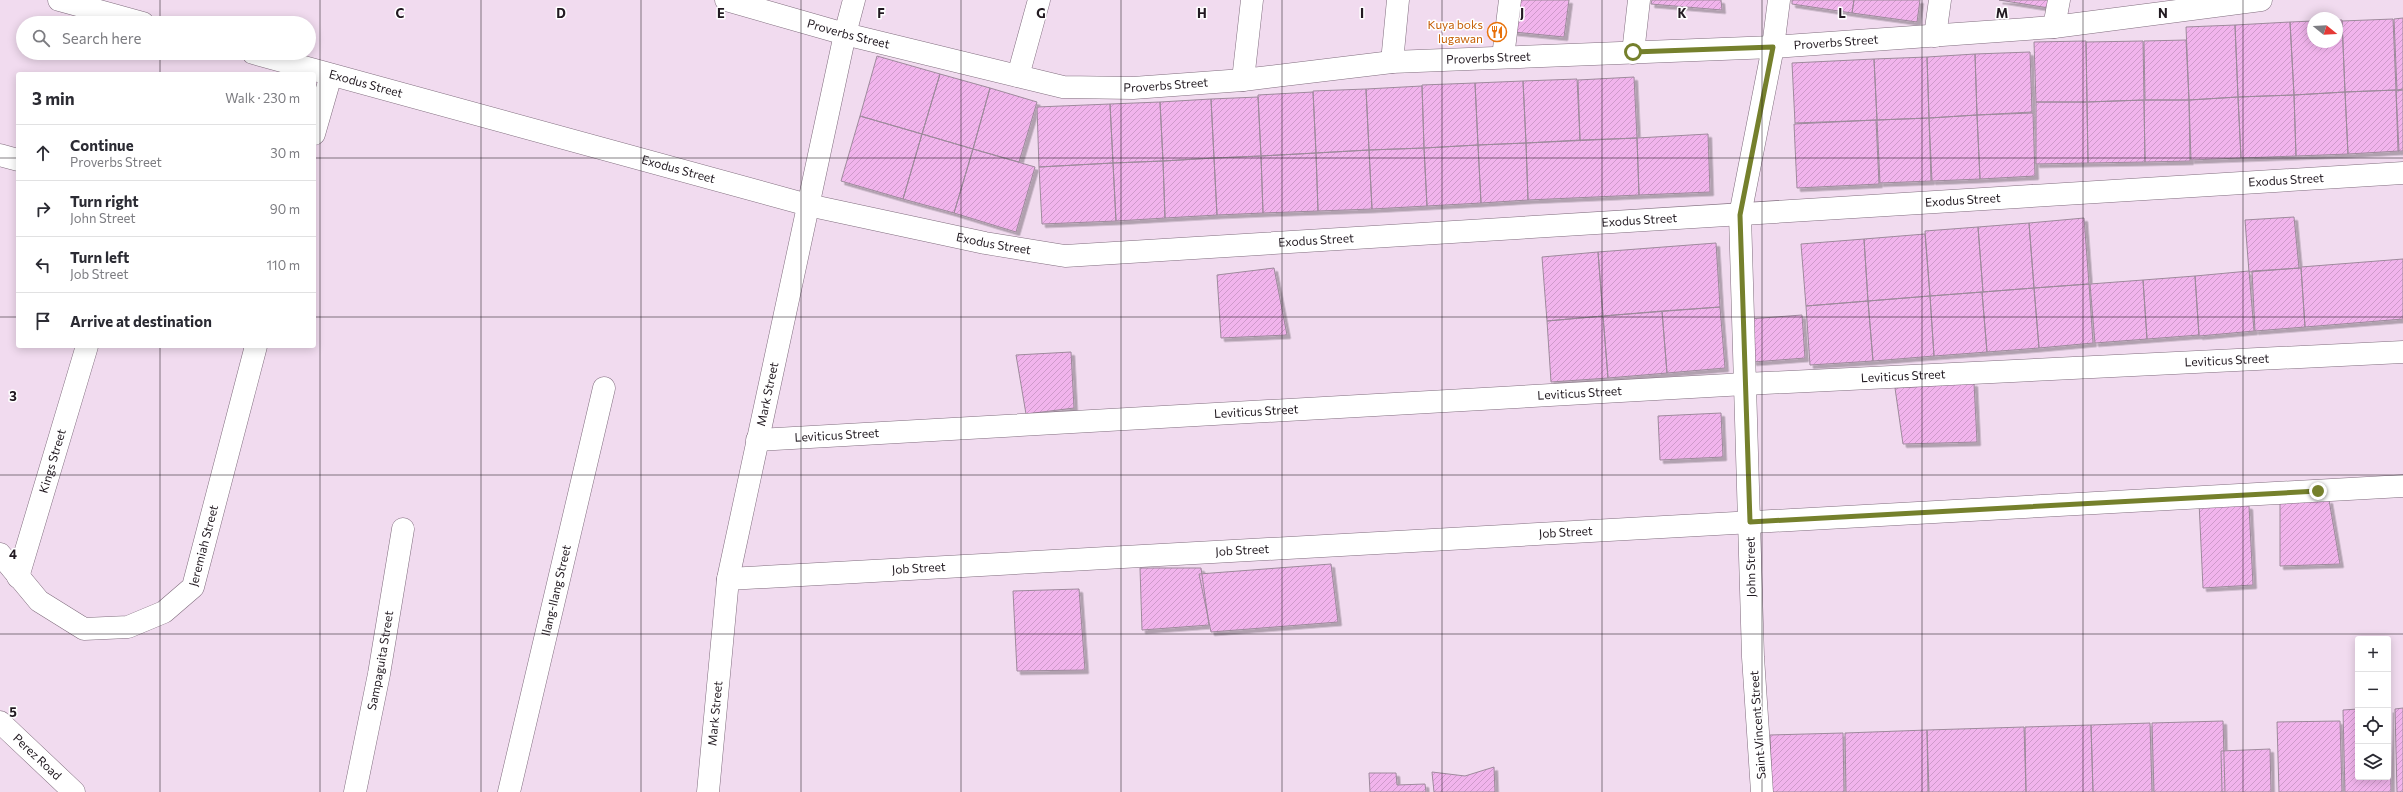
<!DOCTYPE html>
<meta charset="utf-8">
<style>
body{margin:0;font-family:Commissioner,sans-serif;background:#f2f2f3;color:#2b2b33}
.controls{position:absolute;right:12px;bottom:12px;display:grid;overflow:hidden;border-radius:4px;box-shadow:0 2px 10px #0003}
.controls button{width:36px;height:36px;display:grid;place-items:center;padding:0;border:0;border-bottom:1px solid #e1e1e2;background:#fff;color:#2b2b33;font:20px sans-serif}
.compass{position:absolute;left:2307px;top:12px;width:36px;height:36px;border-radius:50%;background:#fff;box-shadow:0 2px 10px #0003;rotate:108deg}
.stop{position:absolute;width:12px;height:12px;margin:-9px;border:3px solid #75802c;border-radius:50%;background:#fff}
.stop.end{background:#75802c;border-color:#fff;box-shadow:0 1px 4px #0008}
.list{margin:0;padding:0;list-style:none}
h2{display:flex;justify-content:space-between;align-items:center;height:52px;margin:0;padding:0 16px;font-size:17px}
h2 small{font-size:13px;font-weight:400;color:#7c7c81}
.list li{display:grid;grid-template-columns:26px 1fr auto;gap:12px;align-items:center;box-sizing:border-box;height:56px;padding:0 16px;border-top:1px solid #e1e1e2}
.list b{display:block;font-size:15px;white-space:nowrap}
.list p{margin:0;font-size:13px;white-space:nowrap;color:#7c7c81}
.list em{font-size:13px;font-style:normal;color:#7c7c81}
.icon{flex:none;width:22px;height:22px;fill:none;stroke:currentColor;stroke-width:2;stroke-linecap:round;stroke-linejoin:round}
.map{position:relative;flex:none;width:2403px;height:792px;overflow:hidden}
.search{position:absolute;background:#fff;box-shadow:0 2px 10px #0003;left:16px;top:16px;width:300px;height:44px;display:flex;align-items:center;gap:10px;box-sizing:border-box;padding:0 14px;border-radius:22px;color:#7c7c81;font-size:15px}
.panel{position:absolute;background:#fff;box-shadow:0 2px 10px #0003;left:16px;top:72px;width:300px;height:276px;border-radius:4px}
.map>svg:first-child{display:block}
.building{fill:url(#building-hatch);stroke:#9e8a9c;filter:url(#shadow)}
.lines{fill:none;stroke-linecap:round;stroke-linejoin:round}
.minor-casing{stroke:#806d7e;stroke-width:23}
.minor{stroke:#fff;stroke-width:22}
.route{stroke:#75802c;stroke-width:5}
.grid{fill:none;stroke:#221a21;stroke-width:1;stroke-opacity:0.55}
.labels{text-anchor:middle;stroke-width:3;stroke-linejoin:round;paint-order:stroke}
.food-label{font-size:12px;fill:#c56008;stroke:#fff;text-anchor:end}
.street-label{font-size:12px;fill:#221a21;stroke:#fff}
.grid-label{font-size:13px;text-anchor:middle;font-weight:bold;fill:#221a21;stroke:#fff;stroke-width:3;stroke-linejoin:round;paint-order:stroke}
</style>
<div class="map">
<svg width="2403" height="792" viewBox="0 0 2403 792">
<defs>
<pattern id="building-hatch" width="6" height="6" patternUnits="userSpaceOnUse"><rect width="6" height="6" fill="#f1b4ec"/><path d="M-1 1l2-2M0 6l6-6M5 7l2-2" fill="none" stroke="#ce9aca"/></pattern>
<filter id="shadow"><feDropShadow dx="3.5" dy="3.5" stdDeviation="0" flood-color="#0004"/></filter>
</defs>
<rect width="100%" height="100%" fill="#f1dbef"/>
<path class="building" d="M1519,0H1569L1564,37L1514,32Z
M1652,0H1721L1722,10L1651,4Z
M1792,0H1854L1852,13L1792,4Z
M1854,0H1920L1917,22L1852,13Z
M1999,0H2050L2049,8Z
M2403,18V89L2397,90L2394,19Z
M2393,19L2396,90L2345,92L2342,21Z
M2337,20H2342L2345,92L2294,95L2290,22L2313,21V42H2337Z
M2290,22L2294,95L2238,97L2235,25Z
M2235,25L2238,97L2189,100L2186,27Z
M2186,40L2189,100H2145L2144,41Z
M2086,41L2087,102H2036L2034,42Z
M2143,41L2144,100L2087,102L2086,42Z
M2030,52L2032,112L1977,115L1975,54Z
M1975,54L1977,115L1929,118L1927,57Z
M877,56L940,74L922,134L860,116Z
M1927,57L1929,118L1877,120L1874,59Z
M1874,59L1877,120L1795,123L1792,63Z
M940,74L990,88L973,149L922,134Z
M1634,77L1637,138L1580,140L1578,80Z
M1577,79L1580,140L1526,143L1523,81Z
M1523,81L1526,143L1478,145L1475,83Z
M1475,83L1478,145L1424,148L1422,85Z
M1422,86L1424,148L1369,150L1366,89Z
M990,88L1037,102L1019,162L973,149Z
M1366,89L1369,150L1316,153L1313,91Z
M2396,90L2399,151L2348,154L2345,92Z
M2403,90V151H2398L2396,91Z
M1313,92L1316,153L1261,156L1258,95Z
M2345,92L2348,154L2296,156L2294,95Z
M2294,95L2296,156L2241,158L2238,97Z
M1258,97L1261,156L1214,158L1211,99Z
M2238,97L2241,158L2191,160L2189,100Z
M1211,99L1214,158L1163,161L1160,102Z
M2144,100L2145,162L2088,163L2087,102Z
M2144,100H2189L2190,161L2145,162Z
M1160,102L1163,161L1113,163L1110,104Z
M2036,102H2087L2088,163L2036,164Z
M1110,104L1113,163L1039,167L1037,107Z
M2033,113L2035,176L1980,179L1977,115Z
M1977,115L1980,179L1932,181L1929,118Z
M860,116L922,134L903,199L841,181Z
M1929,118L1931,181L1880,183L1877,120Z
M1876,120L1879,184L1797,188L1794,124Z
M922,134L973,149L954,213L903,199Z
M1708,134L1710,192L1639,195L1637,138Z
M1637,138L1639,195L1528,200L1526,143Z
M1526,143L1528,200L1481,203L1478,145Z
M1478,145L1481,203L1427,206L1424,148Z
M1424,148L1427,206L1372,209L1369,150Z
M973,149L1035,167L1016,232L954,213Z
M1369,150L1372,209L1318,211L1316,153Z
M1316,153L1318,211L1263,213L1261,156Z
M1261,156L1263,213L1217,215L1214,158Z
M1214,158L1217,215L1165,218L1163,161Z
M1163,161L1165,218L1116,221L1113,163Z
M1113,163L1116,221L1042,224L1039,167Z
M2294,217L2299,268L2249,272L2245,220Z
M2084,218L2089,284L2034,288L2029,223Z
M2029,223L2034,288L1983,292L1978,227Z
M1978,227L1983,292L1930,296L1925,231Z
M1925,234L1930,296L1868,301L1864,239Z
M1864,239L1868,301L1806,306L1801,244Z
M1716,243L1720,307L1603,316L1598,252Z
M1598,252L1603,316L1547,321L1542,257Z
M2403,259V319L2305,327L2301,267Z
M1274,268L1287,335L1221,338L1217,275Z
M2301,268L2305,327L2255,331L2252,271Z
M2249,271L2254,331L2199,336L2195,276Z
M2195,276L2199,335L2147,339L2143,280Z
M2143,280L2147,339L2095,343L2090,284Z
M2089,284L2093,343L2039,348L2034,288Z
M2034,288L2039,348L1987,352L1982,292Z
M1982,292L1987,352L1934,356L1930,296Z
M1930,296L1934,356L1873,361L1868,301Z
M1868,301L1873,361L1810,365L1806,306Z
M1720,307L1725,368L1667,373L1662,311Z
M1662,311L1667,373L1608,378L1603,316Z
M1802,315L1805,358L1753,362L1749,319Z
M1603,316L1608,378L1551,382L1547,321Z
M1071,352L1074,408L1026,414L1016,355Z
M1974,383L1977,442L1903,444L1895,388Z
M1721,413L1723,457L1660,460L1658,416Z
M2329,500L2340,564L2280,566V503Z
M2199,502L2249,506L2253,585L2203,588Z
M1331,564L1338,622L1211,632L1199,574Z
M1140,568H1201L1209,625L1142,630Z
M1079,589L1085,670L1017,671L1013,591Z
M2403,708V792H2397L2395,709Z
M2358,709V777H2388L2390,709L2391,792H2345L2343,710Z
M2223,721L2225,792H2154L2152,723Z
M2340,721L2342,792H2279L2277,722Z
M2150,723L2152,792H2093L2091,725Z
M2091,725L2093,792H2026L2025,727Z
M2024,727L2026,792H1929L1927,730Z
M1927,730L1928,792H1846L1845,733Z
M1843,733L1844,792H1772L1770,735Z
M2270,749L2271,792H2222L2221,751Z
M1494,767L1495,792H1434L1432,772L1465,776Z
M1369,773H1396L1397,785L1425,784L1426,792H1370Z"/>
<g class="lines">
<g class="minor-casing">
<g id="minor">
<path d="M59,0L143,23"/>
<path id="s1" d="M726,0L845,34L1063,87L1133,88L1243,80L1392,62L1773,47L2054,27L2261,0"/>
<path d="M2054,27L2059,0"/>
<path d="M1935,36L1940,0"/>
<path id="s2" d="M253,53L808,205L985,243L1065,256L2403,173"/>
<path d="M1633,53L1639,0"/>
<path d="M1503,57L1510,0"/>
<path d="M1392,62L1398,0"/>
<path d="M1018,76L1039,0"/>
<path d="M1243,80L1252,0"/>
<path d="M314,134L331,75"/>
<path d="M0,155L18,160"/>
<path id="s3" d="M757,440L1745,384L2403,352"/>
<path id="s4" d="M0,554L39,601L84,629L128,627L164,612L193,587L256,346"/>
<path id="s5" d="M18,577L87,346"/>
<path id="s6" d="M728,579L2403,486"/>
<path id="s7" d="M0,722L74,792"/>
<path id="s8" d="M355,792L379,674L403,529"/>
<path id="s9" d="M509,792L604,388"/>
<path id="s10" d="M708,792L728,579L845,34L854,0"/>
<path d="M1762,792L1753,657L1740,215L1773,47L1779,0"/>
</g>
</g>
<use href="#minor" class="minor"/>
</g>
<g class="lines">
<path class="route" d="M1633,52L1773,47L1740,215L1750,522L2318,491"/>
</g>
<path class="grid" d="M160,0V23M320,0V792M481,0V792M641,0V792M801,0V792M961,0V792M1121,0V792M1282,0V792M1442,0V792M1602,0V792M1762,0V792M1922,0V792M2083,0V792M2243,0V792M160,53V74M0,158H18M314,158H2403M0,317H18M314,317H2403M160,346V792M0,475H2403M0,634H2403"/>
<defs>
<g id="restaurant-ring" transform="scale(1)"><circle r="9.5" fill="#fff" stroke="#e8710a" stroke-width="1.5"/><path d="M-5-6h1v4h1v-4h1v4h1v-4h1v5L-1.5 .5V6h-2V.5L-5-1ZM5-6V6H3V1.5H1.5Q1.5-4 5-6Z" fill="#e8710a"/></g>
</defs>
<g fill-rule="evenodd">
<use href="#restaurant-ring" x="1497" y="32"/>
</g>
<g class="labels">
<g class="food-label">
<text x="1483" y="29">Kuya boks<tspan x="1483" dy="14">lugawan</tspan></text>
</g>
<g class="street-label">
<text dy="4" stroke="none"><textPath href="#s1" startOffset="127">Proverbs Street</textPath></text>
<text dy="4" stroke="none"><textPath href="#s1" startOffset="1123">Proverbs Street</textPath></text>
<text dy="4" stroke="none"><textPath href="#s1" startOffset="775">Proverbs Street</textPath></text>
<text dy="4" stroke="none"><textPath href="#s2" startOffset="117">Exodus Street</textPath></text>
<text dy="4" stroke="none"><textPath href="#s1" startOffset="451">Proverbs Street</textPath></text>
<text dy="4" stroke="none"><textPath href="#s2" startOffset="441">Exodus Street</textPath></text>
<text dy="4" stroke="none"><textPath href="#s2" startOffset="2061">Exodus Street</textPath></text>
<text dy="4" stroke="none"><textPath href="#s2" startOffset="1737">Exodus Street</textPath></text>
<text dy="4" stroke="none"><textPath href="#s2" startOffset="1413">Exodus Street</textPath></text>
<text dy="4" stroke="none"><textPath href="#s2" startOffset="1089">Exodus Street</textPath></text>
<text dy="4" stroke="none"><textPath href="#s2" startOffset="765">Exodus Street</textPath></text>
<text dy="4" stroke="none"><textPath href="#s3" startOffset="1472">Leviticus Street</textPath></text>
<text dy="4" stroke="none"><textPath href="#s3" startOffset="1148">Leviticus Street</textPath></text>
<text dy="4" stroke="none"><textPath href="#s10" startOffset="403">Mark Street</textPath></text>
<text dy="4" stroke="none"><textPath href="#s3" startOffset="824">Leviticus Street</textPath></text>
<text dy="4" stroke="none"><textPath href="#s3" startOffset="500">Leviticus Street</textPath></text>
<text dy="4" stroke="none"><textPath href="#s3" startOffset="80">Leviticus Street</textPath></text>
<text dy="4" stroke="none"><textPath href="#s5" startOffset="121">Kings Street</textPath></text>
<text dy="4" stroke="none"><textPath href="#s6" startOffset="839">Job Street</textPath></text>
<text dy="4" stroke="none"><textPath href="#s4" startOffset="278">Jeremiah Street</textPath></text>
<text dy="4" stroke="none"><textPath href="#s6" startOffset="515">Job Street</textPath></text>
<text transform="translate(1751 567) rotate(-91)" y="4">John Street</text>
<text dy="4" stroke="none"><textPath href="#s6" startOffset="191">Job Street</textPath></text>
<text dy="4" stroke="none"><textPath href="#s9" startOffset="207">Ilang-Ilang Street</textPath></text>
<text dy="4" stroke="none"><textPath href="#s8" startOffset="134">Sampaguita Street</textPath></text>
<text dy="4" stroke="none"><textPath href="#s10" startOffset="79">Mark Street</textPath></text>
<text transform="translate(1758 725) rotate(-94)" y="4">Saint Vincent Street</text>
<text dy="4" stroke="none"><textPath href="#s7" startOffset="51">Perez Road</textPath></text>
</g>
</g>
<g class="grid-label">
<text x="400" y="18">C</text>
<text x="561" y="18">D</text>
<text x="721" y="18">E</text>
<text x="881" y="18">F</text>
<text x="1041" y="18">G</text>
<text x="1202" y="18">H</text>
<text x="1362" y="18">I</text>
<text x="1522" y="18">J</text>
<text x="1682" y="18">K</text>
<text x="1842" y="18">L</text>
<text x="2002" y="18">M</text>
<text x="2163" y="18">N</text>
<text x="13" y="401">3</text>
<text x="13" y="559">4</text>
<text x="13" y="717">5</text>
</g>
</svg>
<div class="controls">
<button>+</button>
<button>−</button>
<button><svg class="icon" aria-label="locate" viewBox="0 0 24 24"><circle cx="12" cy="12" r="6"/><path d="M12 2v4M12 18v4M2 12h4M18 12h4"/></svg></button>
<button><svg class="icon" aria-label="layers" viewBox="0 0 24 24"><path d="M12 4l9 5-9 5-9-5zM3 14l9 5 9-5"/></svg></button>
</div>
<svg class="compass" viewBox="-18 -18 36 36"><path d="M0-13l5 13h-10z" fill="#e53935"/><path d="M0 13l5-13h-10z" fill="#7c7c81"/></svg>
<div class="stop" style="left:1633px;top:52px"></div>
<div class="stop end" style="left:2318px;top:491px"></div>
<div class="search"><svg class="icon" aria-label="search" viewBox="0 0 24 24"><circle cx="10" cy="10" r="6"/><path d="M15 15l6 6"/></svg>Search here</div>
<section class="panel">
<h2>3 min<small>Walk · 230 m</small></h2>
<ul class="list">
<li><svg class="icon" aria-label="ahead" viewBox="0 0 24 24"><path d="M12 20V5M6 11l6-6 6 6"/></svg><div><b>Continue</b><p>Proverbs Street</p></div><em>30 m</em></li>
<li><svg class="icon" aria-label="right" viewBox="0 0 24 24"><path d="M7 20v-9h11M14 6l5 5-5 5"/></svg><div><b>Turn right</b><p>John Street</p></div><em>90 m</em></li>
<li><svg class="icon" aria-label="left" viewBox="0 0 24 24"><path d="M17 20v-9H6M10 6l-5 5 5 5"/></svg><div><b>Turn left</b><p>Job Street</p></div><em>110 m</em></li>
<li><svg class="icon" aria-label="arrive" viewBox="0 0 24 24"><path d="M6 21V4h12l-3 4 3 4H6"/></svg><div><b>Arrive at destination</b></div></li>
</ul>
</section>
</div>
